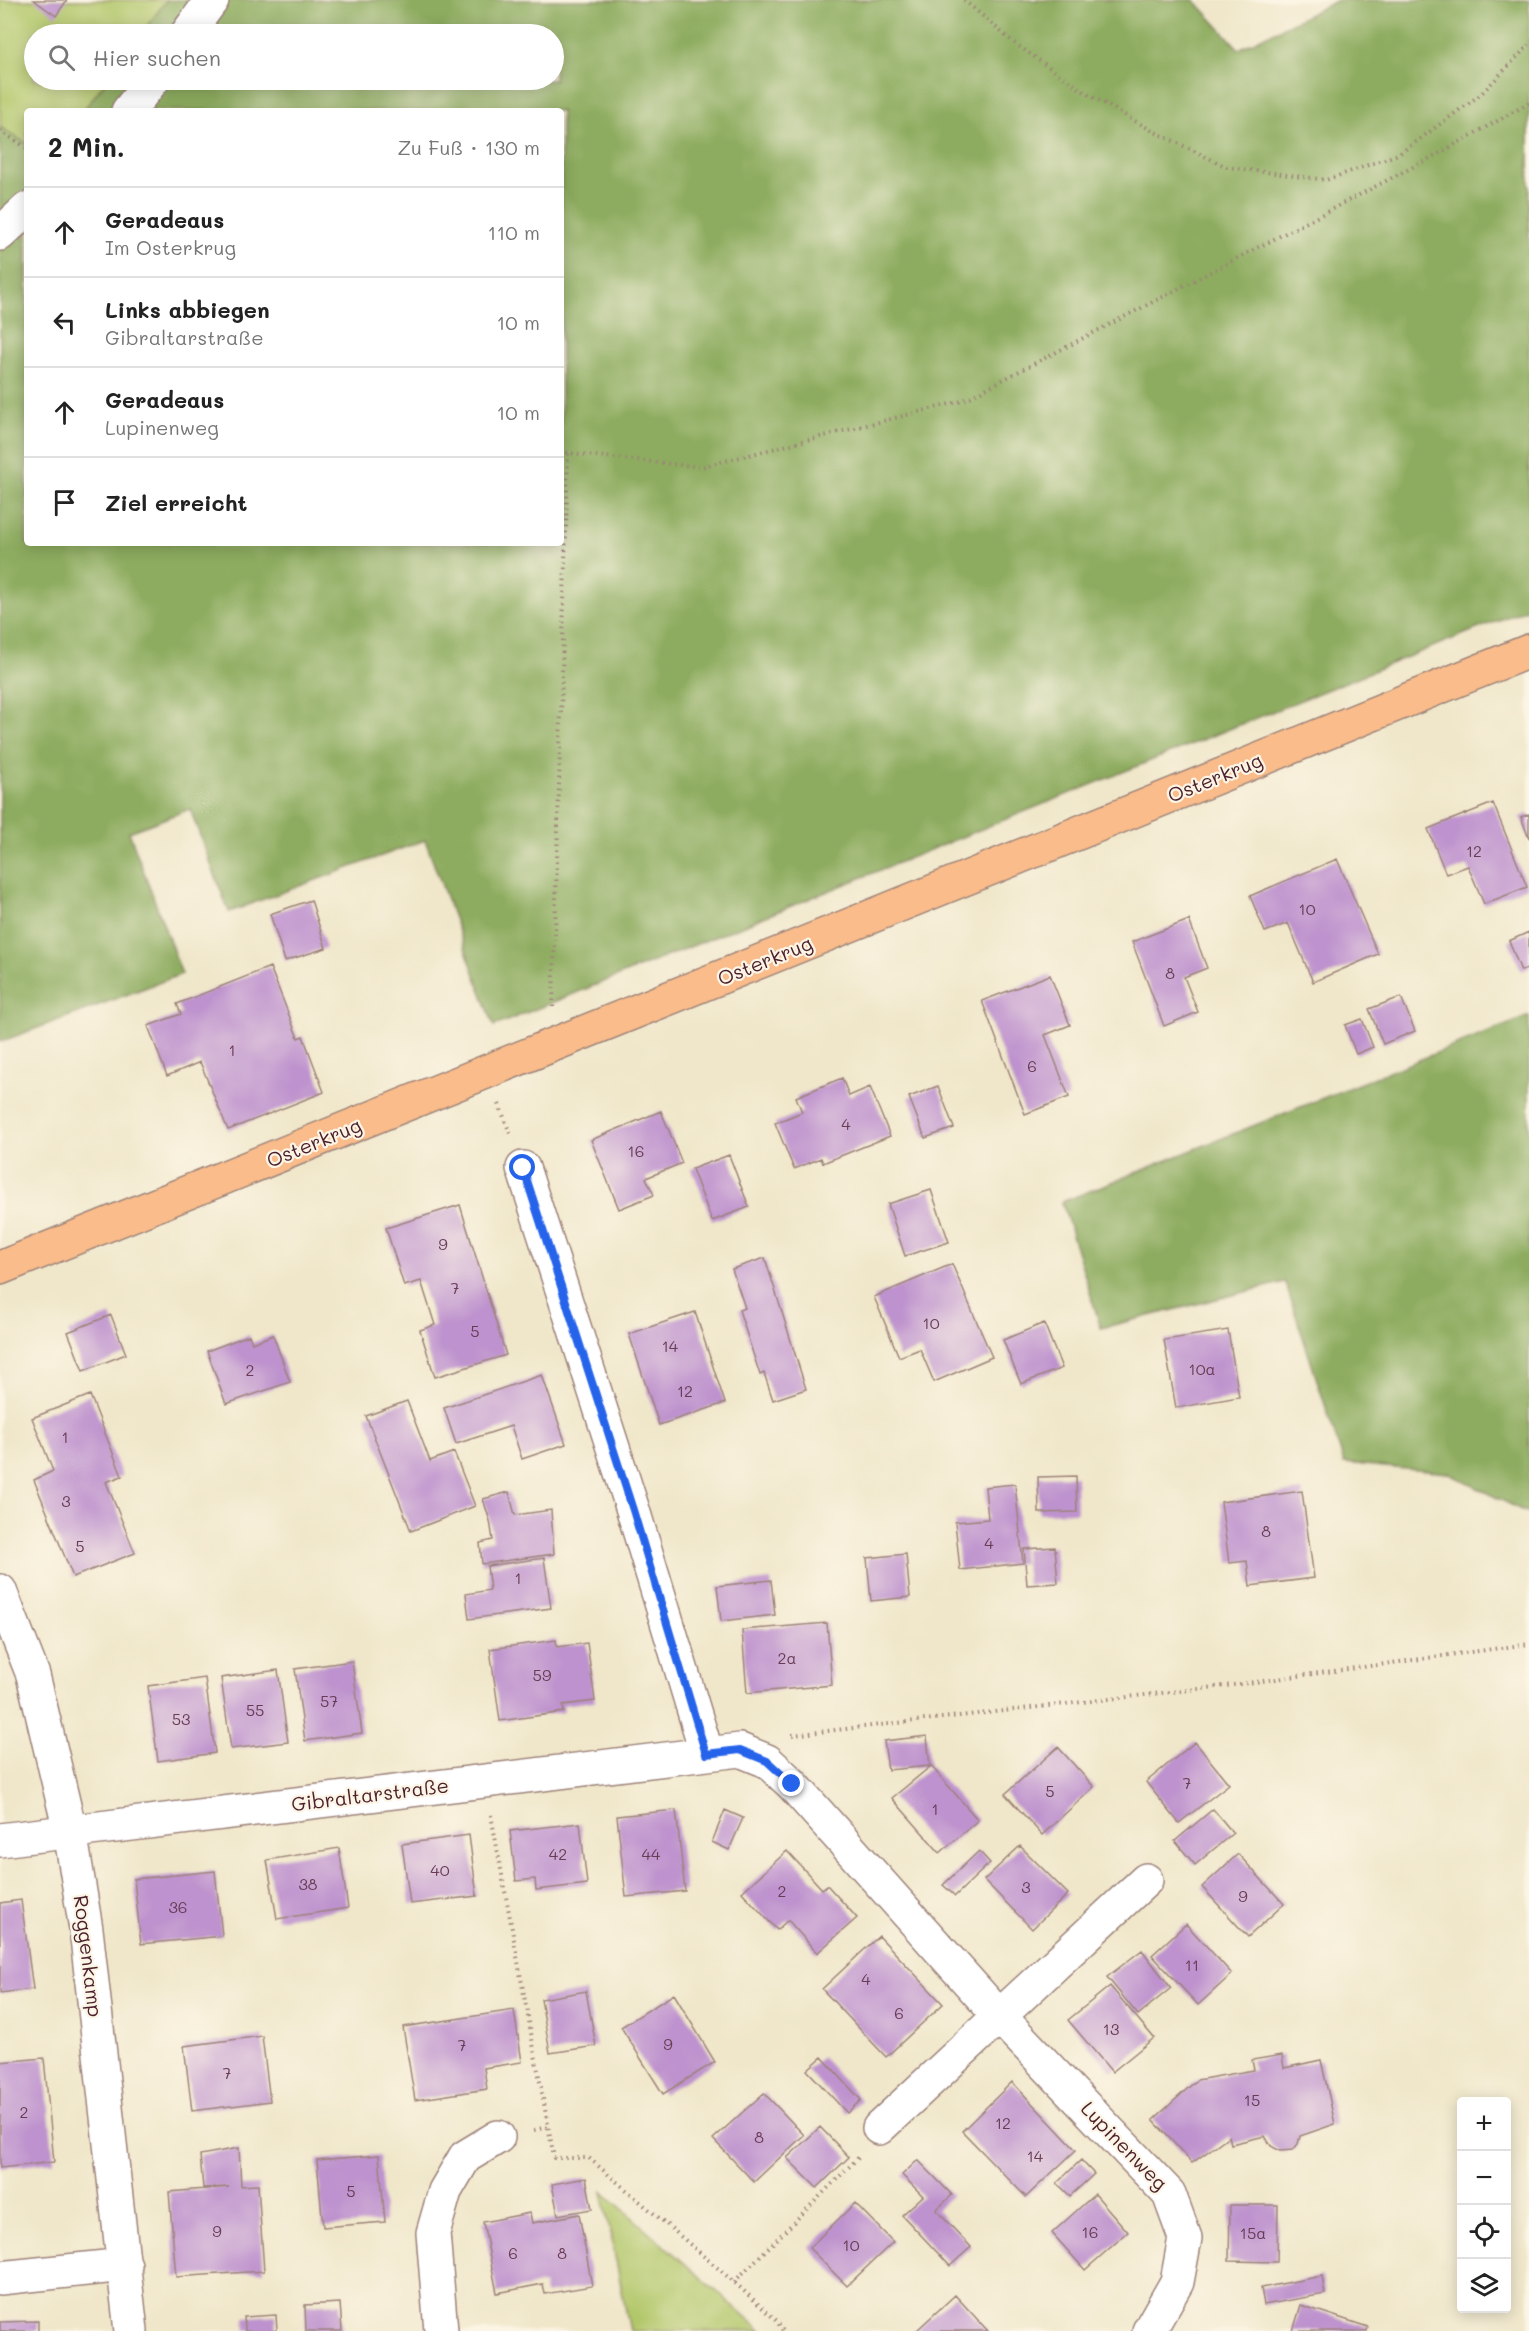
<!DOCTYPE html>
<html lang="de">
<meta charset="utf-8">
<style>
body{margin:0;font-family:Mali,sans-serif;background:#f2f2f2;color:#222}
.controls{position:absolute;right:18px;bottom:18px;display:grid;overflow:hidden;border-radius:6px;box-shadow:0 3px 15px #0003}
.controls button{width:54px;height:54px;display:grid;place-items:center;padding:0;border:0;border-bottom:2px solid #e0e0e0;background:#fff;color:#222;font:30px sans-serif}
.stop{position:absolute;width:18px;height:18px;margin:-14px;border:4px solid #2563eb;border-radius:50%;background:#fff}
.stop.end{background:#2563eb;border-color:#fff;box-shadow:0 2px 6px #0008}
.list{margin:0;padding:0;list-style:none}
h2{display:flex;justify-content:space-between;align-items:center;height:78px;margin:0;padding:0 24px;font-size:26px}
h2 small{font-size:20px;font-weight:400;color:#767676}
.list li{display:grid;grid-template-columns:39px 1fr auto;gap:18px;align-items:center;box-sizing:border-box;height:90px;padding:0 24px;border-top:2px solid #e0e0e0}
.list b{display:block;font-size:22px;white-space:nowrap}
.list p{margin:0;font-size:20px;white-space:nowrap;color:#767676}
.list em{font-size:20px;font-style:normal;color:#767676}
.icon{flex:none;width:33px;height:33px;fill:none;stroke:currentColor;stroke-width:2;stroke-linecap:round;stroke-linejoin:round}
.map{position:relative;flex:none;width:1529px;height:2331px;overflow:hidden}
.search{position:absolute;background:#fff;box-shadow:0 3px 15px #0003;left:24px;top:24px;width:540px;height:66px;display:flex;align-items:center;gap:15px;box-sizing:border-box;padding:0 21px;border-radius:33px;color:#767676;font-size:22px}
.panel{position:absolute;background:#fff;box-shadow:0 3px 15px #0003;left:24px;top:108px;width:540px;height:438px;border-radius:6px}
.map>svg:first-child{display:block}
.green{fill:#b2c76b;stroke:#7e734b;stroke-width:1.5}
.forest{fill:#8dac5f;stroke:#6c6645;stroke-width:1.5}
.building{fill:#be92ce}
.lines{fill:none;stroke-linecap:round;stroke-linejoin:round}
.minor-casing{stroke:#9d837a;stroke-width:36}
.major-casing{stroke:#9d837a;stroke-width:36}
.path{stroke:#9d837a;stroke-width:4;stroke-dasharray:1.5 4.5;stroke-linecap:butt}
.minor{stroke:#fff;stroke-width:33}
.major{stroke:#f9bc8a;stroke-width:33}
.route{stroke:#2563eb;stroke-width:8}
.labels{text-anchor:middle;stroke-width:4.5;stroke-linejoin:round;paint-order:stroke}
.number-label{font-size:16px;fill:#673c54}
.street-label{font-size:20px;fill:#4a1f2b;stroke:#fcf5e5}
</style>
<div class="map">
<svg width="1529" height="2331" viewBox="0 0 1529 2331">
<rect width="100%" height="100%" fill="#fcf5e5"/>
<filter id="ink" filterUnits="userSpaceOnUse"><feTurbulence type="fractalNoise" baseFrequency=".0167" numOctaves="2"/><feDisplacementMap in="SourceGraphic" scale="12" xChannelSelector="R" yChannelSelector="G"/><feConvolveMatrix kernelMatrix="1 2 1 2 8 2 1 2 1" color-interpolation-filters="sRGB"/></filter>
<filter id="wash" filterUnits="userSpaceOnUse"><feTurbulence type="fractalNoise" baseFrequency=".008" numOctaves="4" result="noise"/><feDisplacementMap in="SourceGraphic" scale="24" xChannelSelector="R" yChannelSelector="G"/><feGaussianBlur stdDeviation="1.35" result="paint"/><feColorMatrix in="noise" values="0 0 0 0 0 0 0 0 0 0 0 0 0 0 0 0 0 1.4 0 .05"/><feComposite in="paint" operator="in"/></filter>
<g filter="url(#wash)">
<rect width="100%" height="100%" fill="#f0e7ca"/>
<path class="green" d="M0,0H167L141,34H34V80H107L83,111H27V144L0,127Z
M602,2191L762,2331H630Z"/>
<path class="forest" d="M167,0H1194L1239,49L1338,0H1529V608L494,1026L425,840L229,912L190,809L129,832L182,974L0,1042V127L27,144V543H561V111H83L107,80H554V34H141Z
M1529,1016V1514L1448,1473L1344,1463L1285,1282L1101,1328L1062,1202Z"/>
<g id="blocks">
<path class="building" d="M34,0H67L56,16Z
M1493,803L1527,887L1484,904L1468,866L1446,874L1428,829Z
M1529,814V839L1521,817Z
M1337,859L1378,954L1313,982L1288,923L1265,932L1250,896Z
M311,900L326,948L285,961L270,914Z
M1189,920L1207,968L1184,977L1198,1012L1164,1026L1132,942Z
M1529,932V968L1521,971L1509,941Z
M270,967L298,1038L303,1036L324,1092L228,1130L200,1062L167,1076L148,1026L181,1014L177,1004Z
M1050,975L1070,1025L1045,1035L1069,1097L1025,1114L982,1001Z
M1401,997L1415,1031L1383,1044L1369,1009Z
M1362,1019L1373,1047L1356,1054L1345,1025Z
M842,1078L849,1096L870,1087L890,1136L823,1163L821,1158L794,1169L775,1123L802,1112L796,1097Z
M938,1086L954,1128L925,1138L909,1097Z
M661,1111L682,1163L646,1178L654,1195L619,1209L591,1140Z
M729,1155L749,1207L712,1221L692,1169Z
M931,1190L949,1242L905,1256L888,1204Z
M460,1205L506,1355L435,1377L420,1330L435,1325L421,1281L404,1286L386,1228Z
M765,1258L806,1389L773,1400L764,1373L760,1375L739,1310L745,1308L732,1269Z
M952,1264L992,1357L934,1382L920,1349L899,1357L874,1297Z
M695,1312L725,1403L659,1425L629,1334Z
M111,1315L126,1354L83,1371L68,1332Z
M1044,1323L1062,1368L1021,1384L1003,1340Z
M1228,1330L1239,1397L1176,1408L1164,1340Z
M249,1335L252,1343L273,1335L290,1382L226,1404L207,1351Z
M542,1375L566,1444L522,1459L511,1426L456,1444L444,1408Z
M90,1395L122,1476L106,1482L135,1553L73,1577L34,1480L53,1471L32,1418Z
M407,1401L430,1461L454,1452L475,1506L411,1531L366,1416Z
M1076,1476L1077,1512L1039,1513L1038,1477Z
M1015,1484L1023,1563L960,1570L955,1522L988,1519L985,1487Z
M1302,1491L1314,1578L1250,1586L1247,1561L1229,1563L1221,1502Z
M509,1492L515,1515L551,1510L554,1554L482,1564L480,1543L493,1540L490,1521L483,1499Z
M1055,1547L1058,1583L1027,1585L1024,1549Z
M906,1554L910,1597L871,1601L867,1558Z
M544,1558L551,1608L469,1619L466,1594L490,1590L487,1566Z
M771,1580L775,1615L721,1621L717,1586Z
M827,1623L832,1685L747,1693L742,1630Z
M556,1640L557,1647L587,1643L595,1701L563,1705L564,1712L500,1721L490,1649Z
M352,1661L362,1733L305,1741L295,1669Z
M278,1670L288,1742L231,1749L221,1678Z
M205,1678L215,1753L158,1761L148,1686Z
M927,1736L930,1766L888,1770L884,1741Z
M1195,1742L1229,1784L1179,1823L1146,1782Z
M1058,1747L1094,1787L1042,1835L1005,1794Z
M931,1766L978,1820L940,1853L892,1798Z
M1213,1809L1233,1833L1195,1865L1175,1841Z
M676,1810L685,1891L626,1897L617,1816Z
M725,1810L743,1818L729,1850L712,1842Z
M580,1823L587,1884L536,1890L535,1879L516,1881L510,1831Z
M469,1835L477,1896L410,1904L402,1844Z
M1020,1846L1068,1894L1032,1929L984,1880Z
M339,1848L348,1908L277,1919L267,1860Z
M787,1851L822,1889L827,1885L857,1918L817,1953L788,1920L777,1930L742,1892Z
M979,1851L990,1863L955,1896L943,1885Z
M1238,1854L1284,1904L1248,1937L1202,1887Z
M215,1871L222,1936L141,1944L134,1879Z
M21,1900L33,1989L0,1993V1903Z
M1186,1924L1232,1974L1198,2005L1152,1955Z
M879,1936L943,2004L886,2057L822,1989Z
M1142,1950L1171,1988L1138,2015L1107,1977Z
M1110,1986L1154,2038L1112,2072L1068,2020Z
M586,1991L596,2046L550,2053L541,1999Z
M674,1994L715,2062L663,2094L621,2027Z
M514,2010L522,2062L484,2068L487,2089L415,2100L403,2027Z
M262,2036L270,2101L192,2111L184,2046Z
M1282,2055L1284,2068L1321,2060L1335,2124L1300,2136L1298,2144L1293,2150L1280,2151L1271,2146L1265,2136L1231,2144L1229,2136L1192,2163L1153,2120L1197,2080L1254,2070L1252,2060Z
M822,2057L861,2100L847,2113L807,2070Z
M44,2058L54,2162L0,2168V2062Z
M1012,2082L1076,2150L1026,2197L962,2131Z
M764,2093L804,2135L754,2182L713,2139Z
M820,2127L849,2157L817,2188L787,2158Z
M239,2148L241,2186L258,2185L264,2271L176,2277L169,2192L229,2187L203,2188L200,2155Z
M379,2155L385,2222L323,2227L317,2160Z
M918,2160L952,2195L936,2210L971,2247L950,2266L902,2215L923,2196L902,2175Z
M1081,2160L1094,2174L1070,2196L1057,2183Z
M586,2178L592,2209L558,2215L552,2184Z
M1095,2194L1128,2232L1085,2270L1052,2233Z
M855,2203L893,2242L847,2286L809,2248Z
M1230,2205H1278L1277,2262L1229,2261Z
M530,2213L532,2223L579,2214L592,2286L545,2294L543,2284L497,2293L483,2222Z
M1322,2276L1325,2294L1264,2305L1261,2288Z
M955,2295L988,2331H916Z
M340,2303L342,2331H306L305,2305Z
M1301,2305L1368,2327L1367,2331H1293Z
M276,2315L277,2331H245L244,2317Z
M38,2321V2331H0V2322Z"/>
</g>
</g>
<g filter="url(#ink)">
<use href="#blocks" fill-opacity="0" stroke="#9d837a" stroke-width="1.5"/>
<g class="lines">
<g class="minor-casing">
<path id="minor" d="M187,34L212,0
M128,111L153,80
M0,234L27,209
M523,1168L633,1510L707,1754
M0,1591L33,1675L70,1831L86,1929L131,2331
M0,1840L740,1750L767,1761L792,1784L1000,2017L1169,2194L1185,2238L1177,2282L1149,2331
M879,2128L1146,1880
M0,2278L125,2265
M441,2331L433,2233L445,2191L465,2157L498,2137"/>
</g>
<g class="major-casing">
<path id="major" d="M0,1268L1529,651"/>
</g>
<path class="path" d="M964,0L1013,42L1086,93L1151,130L1227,167L1326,180L1399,154L1480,95L1529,45
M0,131L27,148
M561,449L568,453L701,467L962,401L1438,154L1529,103
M553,1007L568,453
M499,1104L511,1136
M792,1735L1233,1685L1529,1644
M491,1815L554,2158H589L734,2282L777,2321L783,2331
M534,2130L548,2127
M734,2282L859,2157"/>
<use href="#minor" class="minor"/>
<use href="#major" class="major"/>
</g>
</g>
<g class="lines" filter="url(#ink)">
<path class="route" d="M523,1168L633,1510L706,1754L740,1750L767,1761L792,1784"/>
</g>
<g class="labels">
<g class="number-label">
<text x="1474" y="857">12</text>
<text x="1307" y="915">10</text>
<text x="1170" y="979">8</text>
<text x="232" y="1056">1</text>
<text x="1032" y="1072">6</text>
<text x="846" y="1130">4</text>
<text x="636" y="1157">16</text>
<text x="443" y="1250">9</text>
<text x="455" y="1294">7</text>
<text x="931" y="1329">10</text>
<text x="475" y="1337">5</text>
<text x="670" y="1352">14</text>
<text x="1202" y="1375">10a</text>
<text x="250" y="1376">2</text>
<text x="685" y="1397">12</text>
<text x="65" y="1443">1</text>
<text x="66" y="1507">3</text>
<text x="1266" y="1537">8</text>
<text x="989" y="1549">4</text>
<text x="80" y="1552">5</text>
<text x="518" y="1584">1</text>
<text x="787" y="1664">2a</text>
<text x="542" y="1681">59</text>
<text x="329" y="1707">57</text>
<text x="255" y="1716">55</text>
<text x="181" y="1725">53</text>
<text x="1187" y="1789">7</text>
<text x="1050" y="1797">5</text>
<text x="935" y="1815">1</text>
<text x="558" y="1860">42</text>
<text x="651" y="1860">44</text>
<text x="440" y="1876">40</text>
<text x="308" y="1890">38</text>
<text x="1026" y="1893">3</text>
<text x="782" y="1897">2</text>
<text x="1243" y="1902">9</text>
<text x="178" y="1913">36</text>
<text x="1192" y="1971">11</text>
<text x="866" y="1985">4</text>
<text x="899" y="2019">6</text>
<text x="1111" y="2035">13</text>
<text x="668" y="2050">9</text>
<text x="462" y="2051">7</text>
<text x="227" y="2079">7</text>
<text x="1252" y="2106">15</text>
<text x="24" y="2118">2</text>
<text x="1003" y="2129">12</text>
<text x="759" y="2143">8</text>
<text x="1035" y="2162">14</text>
<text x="351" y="2197">5</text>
<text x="217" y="2237">9</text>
<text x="1090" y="2238">16</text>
<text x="1253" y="2239">15a</text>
<text x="851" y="2251">10</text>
<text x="513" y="2259">6</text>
<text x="562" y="2259">8</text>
</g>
<g class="street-label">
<text transform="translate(1215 778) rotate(-22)" y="7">Osterkrug</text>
<text transform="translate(765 961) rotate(-22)" y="7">Osterkrug</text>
<text transform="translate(314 1143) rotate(-22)" y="7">Osterkrug</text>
<text transform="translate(370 1795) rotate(-7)" y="7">Gibraltarstraße</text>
<text transform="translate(88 1956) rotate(83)" y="7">Roggenkamp</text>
<text transform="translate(1124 2146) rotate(46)" y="7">Lupinenweg</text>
</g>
</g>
</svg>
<div class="controls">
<button>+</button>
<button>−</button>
<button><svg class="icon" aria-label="locate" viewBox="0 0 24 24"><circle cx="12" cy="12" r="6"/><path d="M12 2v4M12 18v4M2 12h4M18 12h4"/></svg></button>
<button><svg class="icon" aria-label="layers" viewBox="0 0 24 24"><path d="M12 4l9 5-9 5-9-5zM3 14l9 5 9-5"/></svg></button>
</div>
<div class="stop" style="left:523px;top:1168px"></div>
<div class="stop end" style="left:792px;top:1784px"></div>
<div class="search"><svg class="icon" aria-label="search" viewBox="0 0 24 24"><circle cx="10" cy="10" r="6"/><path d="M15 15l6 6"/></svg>Hier suchen</div>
<section class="panel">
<h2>2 Min.<small>Zu Fuß · 130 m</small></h2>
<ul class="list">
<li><svg class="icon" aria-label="ahead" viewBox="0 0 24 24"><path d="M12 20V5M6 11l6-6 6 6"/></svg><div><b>Geradeaus</b><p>Im Osterkrug</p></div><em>110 m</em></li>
<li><svg class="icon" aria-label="left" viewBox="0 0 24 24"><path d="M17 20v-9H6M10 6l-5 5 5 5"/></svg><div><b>Links abbiegen</b><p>Gibraltarstraße</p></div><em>10 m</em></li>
<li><svg class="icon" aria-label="ahead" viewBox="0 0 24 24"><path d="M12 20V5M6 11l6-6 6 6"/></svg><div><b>Geradeaus</b><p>Lupinenweg</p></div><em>10 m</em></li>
<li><svg class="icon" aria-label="arrive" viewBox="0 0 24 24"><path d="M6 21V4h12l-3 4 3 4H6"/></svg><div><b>Ziel erreicht</b></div></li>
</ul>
</section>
</div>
